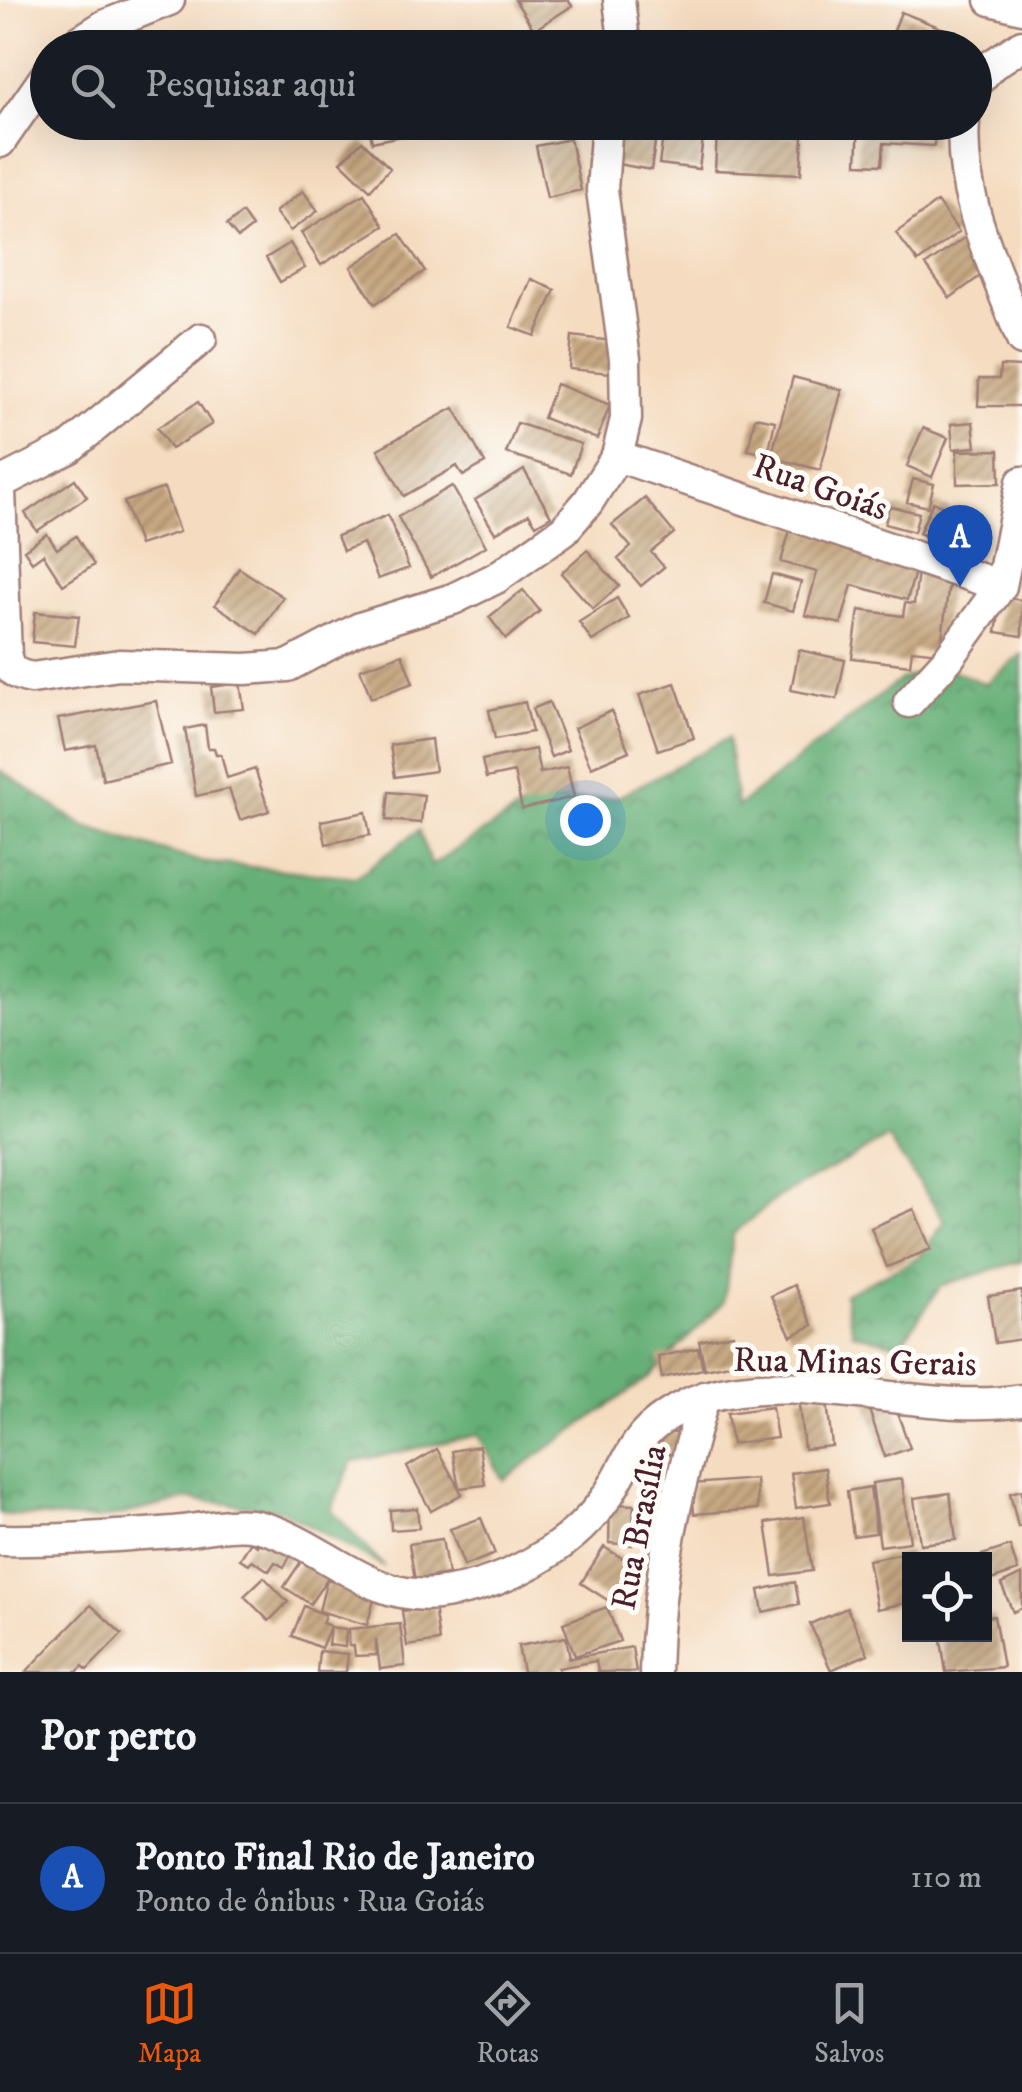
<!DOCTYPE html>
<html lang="pt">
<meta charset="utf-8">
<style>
body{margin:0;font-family:"IM FELL DW Pica",serif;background:#242831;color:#f1f3f6}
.controls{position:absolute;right:30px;bottom:30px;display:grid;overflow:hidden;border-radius:0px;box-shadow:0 10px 40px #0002}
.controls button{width:90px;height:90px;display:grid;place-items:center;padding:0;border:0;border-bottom:2px solid #363941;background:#171b24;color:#f1f3f6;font:50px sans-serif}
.you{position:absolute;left:585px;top:820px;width:35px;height:35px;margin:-25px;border:8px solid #fff;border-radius:50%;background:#1a73e8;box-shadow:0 0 0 15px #1a73e833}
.badge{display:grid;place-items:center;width:65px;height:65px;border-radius:50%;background:#ea580c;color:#fff;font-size:32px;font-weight:700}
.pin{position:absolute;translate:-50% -82px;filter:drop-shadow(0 2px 5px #0008)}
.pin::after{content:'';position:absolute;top:52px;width:35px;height:30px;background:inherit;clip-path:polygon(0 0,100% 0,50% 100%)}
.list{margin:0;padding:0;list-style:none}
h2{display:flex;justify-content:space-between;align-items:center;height:130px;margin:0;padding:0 40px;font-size:42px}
h2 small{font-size:32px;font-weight:400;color:#9ea1a6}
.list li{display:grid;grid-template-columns:65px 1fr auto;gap:30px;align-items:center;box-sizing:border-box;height:150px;padding:0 40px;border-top:2px solid #363941}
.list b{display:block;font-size:38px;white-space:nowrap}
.list p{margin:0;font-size:32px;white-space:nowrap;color:#9ea1a6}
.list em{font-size:32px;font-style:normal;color:#9ea1a6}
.icon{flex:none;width:55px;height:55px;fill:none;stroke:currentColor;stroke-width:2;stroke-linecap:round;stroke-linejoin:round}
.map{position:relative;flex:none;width:1022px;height:1672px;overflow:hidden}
.search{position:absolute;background:#171b24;box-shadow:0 10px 40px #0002;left:30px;right:30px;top:30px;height:110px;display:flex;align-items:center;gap:25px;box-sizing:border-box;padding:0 35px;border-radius:55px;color:#9ea1a6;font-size:38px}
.sheet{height:280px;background:#171b24}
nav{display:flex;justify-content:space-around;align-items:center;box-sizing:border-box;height:140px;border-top:2px solid #363941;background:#171b24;font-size:28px;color:#9ea1a6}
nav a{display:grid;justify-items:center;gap:5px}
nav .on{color:#ea580c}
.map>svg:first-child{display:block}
.forest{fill:url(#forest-crowns);stroke:#586751;stroke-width:2.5}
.building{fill:url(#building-hatch)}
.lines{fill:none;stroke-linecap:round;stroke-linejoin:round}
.street-casing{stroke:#a07e76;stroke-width:35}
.street{stroke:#fff;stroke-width:30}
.labels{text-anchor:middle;stroke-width:10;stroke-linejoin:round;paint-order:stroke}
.street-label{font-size:35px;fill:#4a1f2b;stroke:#fdfcf7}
</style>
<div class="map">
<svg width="1022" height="1672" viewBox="0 0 1022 1672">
<defs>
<pattern id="forest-crowns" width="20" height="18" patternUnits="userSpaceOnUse" patternTransform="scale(2.5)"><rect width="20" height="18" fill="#66af77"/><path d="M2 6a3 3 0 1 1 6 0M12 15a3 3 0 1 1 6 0" fill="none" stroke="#568e62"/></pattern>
<pattern id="building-hatch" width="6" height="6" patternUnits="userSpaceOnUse" patternTransform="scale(2.5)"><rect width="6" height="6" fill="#c6a881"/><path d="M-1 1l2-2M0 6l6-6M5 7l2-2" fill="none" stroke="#a3886a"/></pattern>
</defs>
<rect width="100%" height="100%" fill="#fdfcf7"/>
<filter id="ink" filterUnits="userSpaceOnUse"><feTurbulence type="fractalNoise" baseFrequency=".01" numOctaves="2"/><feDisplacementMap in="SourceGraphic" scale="20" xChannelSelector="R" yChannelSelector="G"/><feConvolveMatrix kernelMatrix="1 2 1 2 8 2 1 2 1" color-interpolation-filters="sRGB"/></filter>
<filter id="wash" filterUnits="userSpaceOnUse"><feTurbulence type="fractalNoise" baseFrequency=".0048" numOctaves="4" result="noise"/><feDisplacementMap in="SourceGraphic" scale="40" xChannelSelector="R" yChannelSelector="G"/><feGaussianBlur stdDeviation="2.25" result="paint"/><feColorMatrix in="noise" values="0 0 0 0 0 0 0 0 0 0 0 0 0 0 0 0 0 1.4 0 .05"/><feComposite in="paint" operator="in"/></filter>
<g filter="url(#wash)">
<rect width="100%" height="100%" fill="#f5dcc0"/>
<path class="forest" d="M1022,654V1261L941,1286L900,1345L853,1333L844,1294L920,1257L945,1221L888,1138L778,1197L733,1234L724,1302L648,1378L503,1480L478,1435L352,1462L331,1510L384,1567L281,1510L188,1499L97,1520L0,1514V770L85,827L201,862L356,877L419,830L431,866L527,804L618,797L728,738L737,807L901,679L942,666L985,684Z"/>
<g id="blocks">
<path class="building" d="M515,0H568L572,6L534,30Z
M901,12L969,39L965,48L888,46Z
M368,122H399L401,136L372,142Z
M618,122H658L651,170L612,163Z
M665,122H705L699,169L659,164Z
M859,122H935L934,146L884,143L882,165L857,164Z
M717,132L803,137L801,174L715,170Z
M570,139L581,190L547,198L536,146Z
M362,141L390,168L370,190L341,162Z
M303,191L318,211L290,231L275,212Z
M364,194L384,226L321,265L301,233Z
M937,202L959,232L918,262L896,233Z
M242,213L252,227L238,238L227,225Z
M400,234L425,271L375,304L351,267Z
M967,236L990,269L950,298L926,265Z
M290,243L305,268L280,282L266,258Z
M531,279L555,290L535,336L511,327Z
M572,336L613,341L610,373L569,369Z
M1000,366L1021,367V406H978L979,379H999Z
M793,377L842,390L820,470L771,457Z
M556,384L610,405L597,439L543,418Z
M198,402L212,424L171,449L157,428Z
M454,408L485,463L463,476L457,466L404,496L378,449Z
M755,417L775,421L768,454L748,450Z
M973,422L976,447L953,449L951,424Z
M517,423L581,444L571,474L506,453Z
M923,428L948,438L932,477L907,466Z
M999,450L1000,483L957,484V451Z
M524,470L551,516L536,525L529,514L495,533L475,500Z
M75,479L87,497L37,531L25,513Z
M913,479L934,484L928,507L907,502Z
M452,486L486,546L431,577L398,517Z
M164,488L179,532L139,545L124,502Z
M645,498L674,533L651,552L664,567L641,586L618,559L631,547L612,525Z
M933,502L984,524L970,555L919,533Z
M889,506L919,513L914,532L885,524Z
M388,515L409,568L378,579L363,543L343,551L337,536Z
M791,526L918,561L907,600L852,585L841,624L805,615L817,572L781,562Z
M47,534L57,549L76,536L94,565L63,585L43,554L32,562L24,550Z
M587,550L619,586L593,609L561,573Z
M239,568L283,597L259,634L215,605Z
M918,572L950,576L940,653L912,650L910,665L852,658L859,610L903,616L905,603L914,604Z
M772,574L801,582L793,611L764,603Z
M523,590L540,611L506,639L489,617Z
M1002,597L1022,600V636L996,632Z
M617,598L629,618L592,641L579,622Z
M35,612L79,616L75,646L32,642Z
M799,650L845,660L837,699L791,690Z
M402,654L413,683L371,698L360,669Z
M240,683L244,709L214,712L211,687Z
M675,683L694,738L658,750L639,695Z
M156,701L171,764L103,780L96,745L65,751L58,719Z
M525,702L532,732L495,739L489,710Z
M549,702L568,750L551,757L532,709Z
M611,711L629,751L591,767L574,728Z
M205,725L208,748H214L216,754H221L227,778L255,769L269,811L240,820L229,789L196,796L185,729Z
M431,739L435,771L395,777L390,745Z
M535,749L540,773L567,767L574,797L522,809L514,772L486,778L482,760Z
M389,792L424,795L421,823L386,820Z
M366,812L370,835L326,844L321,821Z
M914,1209L931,1249L887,1267L871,1228Z
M794,1285L813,1325L791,1336L771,1296Z
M1022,1291V1339L995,1343L988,1296Z
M733,1334L739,1362L705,1369L699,1341Z
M698,1348L703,1369L662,1378L658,1357Z
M826,1393L832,1446L804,1449L798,1396Z
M865,1398L893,1401L910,1448L885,1457Z
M772,1407L777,1438L732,1444L727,1413Z
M653,1432L681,1433L678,1455L644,1450Z
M479,1446L485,1485L459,1488L452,1451Z
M437,1449L462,1494L431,1511L407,1467Z
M825,1468L830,1503L796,1508L791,1473Z
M756,1479L758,1509L694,1514L692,1484Z
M902,1479L910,1542L880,1546L872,1483Z
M870,1487L876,1533L853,1536L847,1491Z
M1022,1490V1526L1018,1527L1010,1493Z
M950,1493L956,1540L920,1544L914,1498Z
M610,1504L634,1505L632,1545L609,1543Z
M417,1508L419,1528L391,1530L390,1510Z
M804,1517L812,1571L774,1576L766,1523Z
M481,1518L495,1554L464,1566L450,1529Z
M264,1536L292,1553L284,1567L275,1562L269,1571L252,1560L249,1564L240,1559L251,1542L257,1546Z
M442,1539L448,1574L415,1580L409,1544Z
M1010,1546L1018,1571L991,1580L982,1555Z
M604,1547L633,1565L609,1601L581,1583Z
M909,1552L910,1602L877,1609L868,1560Z
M304,1557L330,1574L310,1604L284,1587Z
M1022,1574V1608L1013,1612L1001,1584Z
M264,1577L288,1602L269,1621L244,1596Z
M327,1579L376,1593L367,1625L319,1611Z
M795,1582L799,1604L763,1612L759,1590Z
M91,1605L122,1634L87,1670L83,1666L77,1672H26Z
M304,1606L325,1615L322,1623L330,1626L321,1648L292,1636Z
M434,1606L439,1641L407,1646L402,1611Z
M607,1607L620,1641L575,1656L563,1623Z
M847,1608L868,1654L831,1670L810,1624Z
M994,1616L1003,1667L946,1672L940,1634H984V1617Z
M400,1624L405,1666L380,1669L376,1639V1655L355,1656L354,1646H349V1629Z
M330,1627L346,1629L345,1647L328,1645Z
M566,1637L570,1658L567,1659L632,1647L636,1672H598L596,1661L558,1668L559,1672H523L518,1646Z
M319,1651L348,1654L346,1672H317Z"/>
</g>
</g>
<g filter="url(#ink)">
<use href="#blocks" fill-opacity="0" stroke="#a07e76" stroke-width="2.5"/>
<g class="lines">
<g class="street-casing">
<path id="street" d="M619,0L625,48
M991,0L1022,8
M69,48L104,26L169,0
M974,85L992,65L1022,45
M964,122C958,198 997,271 1022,340
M0,142L48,73
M617,456L1001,586
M0,483L69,448L201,339
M0,490L6,657C10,672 17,675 32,678L119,665L245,669L288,666L360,628L453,599L496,578L564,530L588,502L617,456L626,419L625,359L602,190L607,122
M909,702L948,659L1001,586L1022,482
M0,1540C58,1541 116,1536 173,1532C199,1530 232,1521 256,1526C320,1540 367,1602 437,1594C501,1587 572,1549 608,1495C619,1478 627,1459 638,1443C651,1423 684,1403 706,1397C803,1368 922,1416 1022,1400
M655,1672C657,1572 677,1492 704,1397"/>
</g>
<use href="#street" class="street"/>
</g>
</g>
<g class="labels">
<g class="street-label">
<text transform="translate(821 486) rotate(19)" y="12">Rua Goiás</text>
<text transform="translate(855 1361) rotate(1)" y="12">Rua Minas Gerais</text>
<text transform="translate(638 1527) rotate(-79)" y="12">Rua Brasília</text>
</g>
</g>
</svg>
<div class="controls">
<button><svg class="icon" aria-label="locate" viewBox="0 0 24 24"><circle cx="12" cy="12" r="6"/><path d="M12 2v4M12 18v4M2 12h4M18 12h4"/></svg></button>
</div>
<div class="you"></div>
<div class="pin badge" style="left:960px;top:587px;background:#1a4fb4">A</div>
<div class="search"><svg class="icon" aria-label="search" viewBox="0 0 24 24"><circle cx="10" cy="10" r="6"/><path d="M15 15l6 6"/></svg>Pesquisar aqui</div>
</div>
<section class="sheet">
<h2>Por perto<small></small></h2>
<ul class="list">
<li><span class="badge" style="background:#1a4fb4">A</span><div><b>Ponto Final Rio de Janeiro</b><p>Ponto de ônibus · Rua Goiás</p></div><em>110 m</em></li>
</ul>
</section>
<nav>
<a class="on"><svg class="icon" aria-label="map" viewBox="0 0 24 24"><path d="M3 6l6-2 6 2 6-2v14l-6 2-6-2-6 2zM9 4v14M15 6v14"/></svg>Mapa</a>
<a><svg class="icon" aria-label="directions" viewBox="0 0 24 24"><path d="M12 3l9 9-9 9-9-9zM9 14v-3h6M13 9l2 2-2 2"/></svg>Rotas</a>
<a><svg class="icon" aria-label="saved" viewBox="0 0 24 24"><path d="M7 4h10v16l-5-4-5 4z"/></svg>Salvos</a>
</nav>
